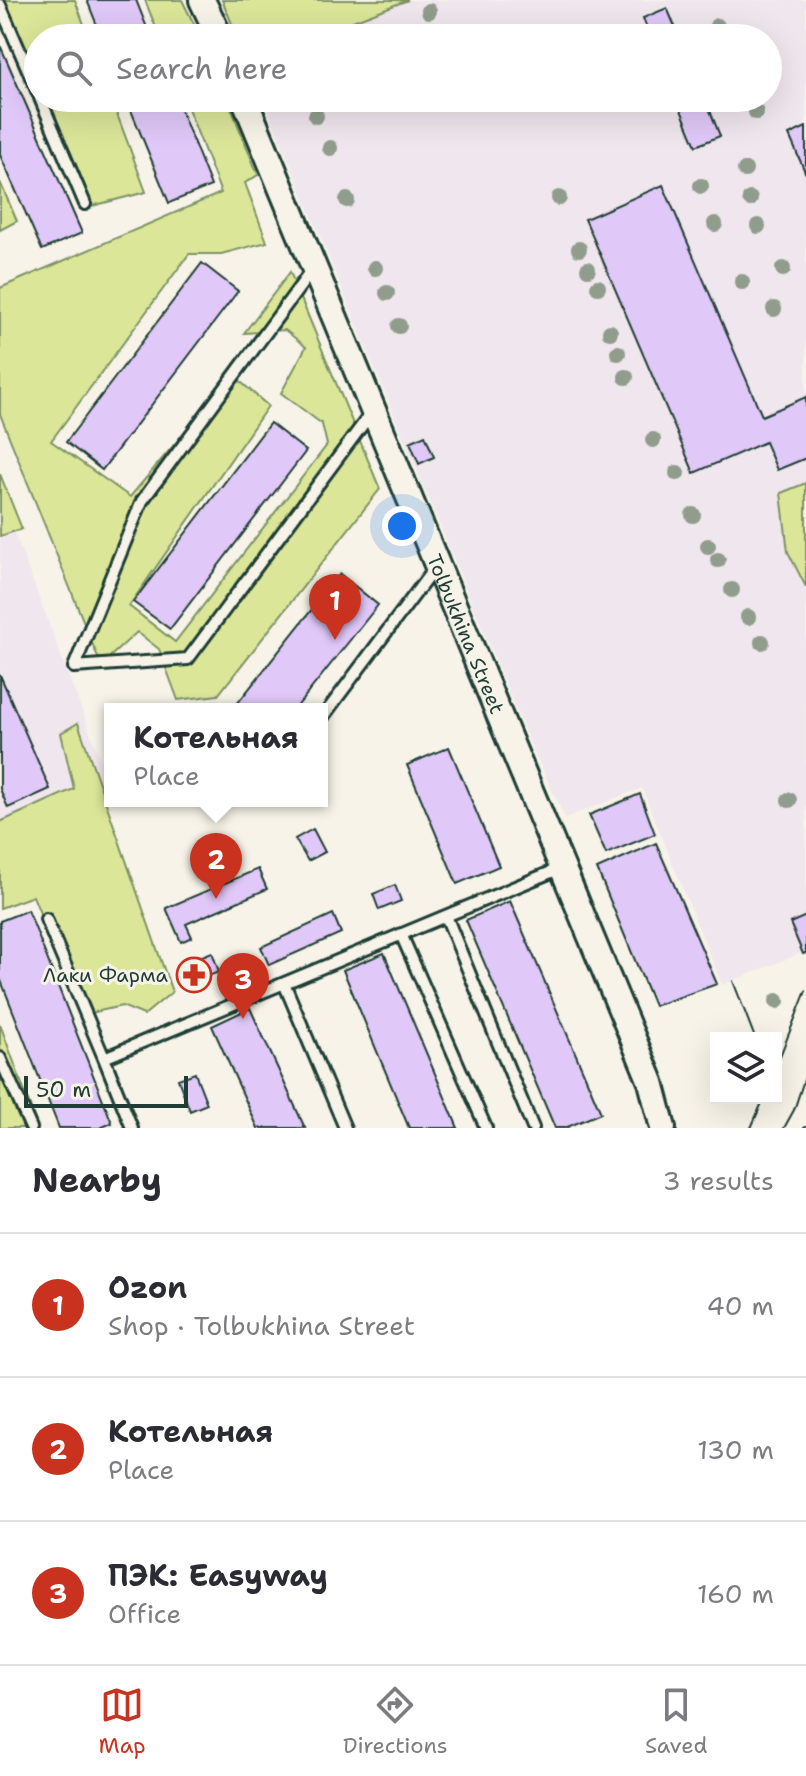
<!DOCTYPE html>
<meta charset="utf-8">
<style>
body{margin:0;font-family:"Shantell Sans",sans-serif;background:#f7f7f7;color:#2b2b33}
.controls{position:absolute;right:24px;bottom:24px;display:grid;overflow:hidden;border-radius:0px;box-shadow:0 8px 32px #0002}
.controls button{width:72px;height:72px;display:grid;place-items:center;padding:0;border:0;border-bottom:2px solid #e1e1e2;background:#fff;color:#2b2b33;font:40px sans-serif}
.scale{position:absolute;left:24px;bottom:20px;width:164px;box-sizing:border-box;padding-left:8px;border:4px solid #1f3d34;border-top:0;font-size:22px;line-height:28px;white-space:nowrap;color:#1f3d34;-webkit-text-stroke:6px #f7f3e8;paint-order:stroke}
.you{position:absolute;left:402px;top:526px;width:28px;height:28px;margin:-20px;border:6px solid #fff;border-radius:50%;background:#1a73e8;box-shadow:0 0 0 12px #1a73e833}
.badge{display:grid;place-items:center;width:52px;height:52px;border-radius:50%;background:#c8321e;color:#fff;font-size:26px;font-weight:700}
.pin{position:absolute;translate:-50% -66px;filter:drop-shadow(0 2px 4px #0008)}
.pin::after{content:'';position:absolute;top:42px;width:28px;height:24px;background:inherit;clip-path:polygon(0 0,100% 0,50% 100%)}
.popup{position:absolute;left:104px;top:703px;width:224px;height:104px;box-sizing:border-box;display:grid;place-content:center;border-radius:0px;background:#fff;filter:drop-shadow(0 2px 6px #0005);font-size:26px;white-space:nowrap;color:#7c7c81}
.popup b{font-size:30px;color:#2b2b33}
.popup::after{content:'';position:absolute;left:50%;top:100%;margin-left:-16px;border:16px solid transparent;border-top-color:#fff}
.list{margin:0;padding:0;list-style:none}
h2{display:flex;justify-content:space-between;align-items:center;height:104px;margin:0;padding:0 32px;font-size:34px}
h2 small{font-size:26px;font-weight:400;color:#7c7c81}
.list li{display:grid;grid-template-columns:52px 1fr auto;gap:24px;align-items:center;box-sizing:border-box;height:144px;padding:0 32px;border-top:2px solid #e1e1e2}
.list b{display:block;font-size:30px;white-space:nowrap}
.list p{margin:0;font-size:26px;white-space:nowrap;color:#7c7c81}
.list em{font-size:26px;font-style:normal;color:#7c7c81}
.icon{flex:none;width:44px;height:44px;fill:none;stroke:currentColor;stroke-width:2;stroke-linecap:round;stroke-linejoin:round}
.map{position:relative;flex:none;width:806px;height:1128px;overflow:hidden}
.search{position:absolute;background:#fff;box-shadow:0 8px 32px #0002;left:24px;right:24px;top:24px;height:88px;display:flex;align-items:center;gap:20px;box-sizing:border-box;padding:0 28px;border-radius:44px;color:#7c7c81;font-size:30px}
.sheet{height:536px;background:#fff}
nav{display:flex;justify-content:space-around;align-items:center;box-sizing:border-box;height:112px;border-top:2px solid #e1e1e2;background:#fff;font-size:22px;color:#7c7c81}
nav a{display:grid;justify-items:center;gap:4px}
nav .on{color:#c8321e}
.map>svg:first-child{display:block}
.built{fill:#f0e6ed}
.green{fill:#dbe699;stroke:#7d9266;stroke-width:2}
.building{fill:#e0c8f8;stroke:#1f3d34;stroke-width:2}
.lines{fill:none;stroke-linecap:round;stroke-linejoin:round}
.service-casing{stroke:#1f3d34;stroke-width:16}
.tertiary-casing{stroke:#1f3d34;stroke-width:30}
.service{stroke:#f7f3e8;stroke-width:10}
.tertiary{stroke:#f7f3e8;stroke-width:24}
.tram{stroke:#1f3d34;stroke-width:2}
.tree{fill:#909d8d}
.labels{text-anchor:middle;stroke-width:6;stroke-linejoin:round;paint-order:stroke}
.street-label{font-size:20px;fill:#1f3d34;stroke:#f7f3e8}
.poi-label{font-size:20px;fill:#1f3d34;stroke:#f7f3e8;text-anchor:end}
</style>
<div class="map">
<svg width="806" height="1128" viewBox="0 0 806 1128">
<rect width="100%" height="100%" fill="#f7f3e8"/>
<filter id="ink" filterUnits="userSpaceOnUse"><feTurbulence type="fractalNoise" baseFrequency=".0125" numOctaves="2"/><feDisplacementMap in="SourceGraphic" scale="16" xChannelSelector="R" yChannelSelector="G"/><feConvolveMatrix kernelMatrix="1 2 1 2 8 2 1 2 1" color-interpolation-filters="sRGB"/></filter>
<g filter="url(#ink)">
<path class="built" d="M408,0H806V951L722,985L642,788L565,818L529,741L263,98H768V38H308Z
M0,495L110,785V795L0,844Z"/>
<path class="green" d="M0,0H75L89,38H38V97L0,13Z
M145,0H182L201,38H160Z
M222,0H408L308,38H238Z
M38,98H111L146,192L88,207Z
M184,98H227L258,175L245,183L267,242L221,254H189L51,441L130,497L233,375L268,406L129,606L175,642L327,445L322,424L281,393L306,347L285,330L244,333L290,272L380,489L218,695L178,700L159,649L137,632L101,665L0,414V288L221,193Z
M0,182L17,221L0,230Z
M0,474L22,529L0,536Z
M806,483V587L788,552L781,493Z
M78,723L172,992L144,1015L122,1006L81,1015L33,896L0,908V822L74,789L61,733Z
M0,1024L38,1128H0Z"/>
<path class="building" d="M87,0H136L151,38H102Z
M667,8L680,38H651L643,18Z
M0,45L82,233L42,250L0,155Z
M126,98H176L211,186L169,203Z
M676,98H705L720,136L696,146Z
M806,127V174L789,135Z
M663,185L762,416L806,397V458L777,470L765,442L694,473L585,219Z
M202,263L238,291L102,470L66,442Z
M270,423L306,451L170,629L133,602Z
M425,435L434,457L419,464L410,442Z
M340,574L378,605L295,709H233Z
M0,675L50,789L8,808L0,789Z
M449,747L499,866L457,884L407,765Z
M640,794L655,834L606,854L589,815Z
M313,829L325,852L308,861L295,839Z
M656,843L717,984L654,1006L597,869Z
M258,869L267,889L186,924L192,937L181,942L166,908Z
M395,885L401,901L379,910L373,894Z
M510,901L601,1113L565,1128H555L466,920Z
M28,910L112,1123L100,1128H59L0,978V921Z
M333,914L341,933L269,965L261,947Z
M806,916V953L803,954L790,923Z
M212,952L219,972L190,983L182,964Z
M384,953L458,1128H409L343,970Z
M250,1008L305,1128H258L212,1026Z
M195,1073L207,1104L190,1111L178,1079Z"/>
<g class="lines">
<g class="service-casing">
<path id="service" d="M0,5L38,93
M40,98L85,204
M312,270L142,501L74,667L188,659L372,412
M322,718L436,566
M446,916L533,1128
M46,919L104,1058
M401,934L486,1128
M284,983L345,1128
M0,1058L31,1128
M132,1128L104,1058L561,868"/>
</g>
<g class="tertiary-casing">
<g id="tertiary">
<path d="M202,0L220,38"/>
<path id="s1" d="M244,98L651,1082L663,1128"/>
</g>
</g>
<use href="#service" class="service"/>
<use href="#tertiary" class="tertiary"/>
<path class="tram" d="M733,981L755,1038
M776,1066L806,991
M751,1128L764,1098
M784,1128L794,1110L806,1074
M804,1128L806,1127"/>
</g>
<g class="tree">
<circle cx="429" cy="11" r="8"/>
<circle cx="717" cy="26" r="8"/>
<circle cx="756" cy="112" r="8"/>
<circle cx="316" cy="116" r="8"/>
<circle cx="330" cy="148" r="8"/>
<circle cx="745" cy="170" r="8"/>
<circle cx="701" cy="186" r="8"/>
<circle cx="559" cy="198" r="8"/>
<circle cx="750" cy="199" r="8"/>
<circle cx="347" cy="200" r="8"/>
<circle cx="715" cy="224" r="8"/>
<circle cx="758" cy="226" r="8"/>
<circle cx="579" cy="249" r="8"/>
<circle cx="375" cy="268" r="8"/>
<circle cx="588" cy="269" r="8"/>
<circle cx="783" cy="269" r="8"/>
<circle cx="742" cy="282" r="8"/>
<circle cx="598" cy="287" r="8"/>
<circle cx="387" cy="293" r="8"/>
<circle cx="774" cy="309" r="8"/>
<circle cx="399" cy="326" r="8"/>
<circle cx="610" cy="332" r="8"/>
<circle cx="618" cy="353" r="8"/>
<circle cx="626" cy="377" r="8"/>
<circle cx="653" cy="440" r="8"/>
<circle cx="677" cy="473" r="8"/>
<circle cx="693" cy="515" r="8"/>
<circle cx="708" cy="546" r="8"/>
<circle cx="718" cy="560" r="8"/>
<circle cx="732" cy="590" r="8"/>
<circle cx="748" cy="617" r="8"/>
<circle cx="762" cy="642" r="8"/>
<circle cx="789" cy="800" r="8"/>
<circle cx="777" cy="1001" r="8"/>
</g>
</g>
<defs>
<g id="pharmacy-ring" transform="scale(1.8)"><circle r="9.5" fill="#f7f3e8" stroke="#c8321e" stroke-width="1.5"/><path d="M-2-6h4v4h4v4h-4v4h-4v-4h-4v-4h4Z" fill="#c8321e"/></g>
</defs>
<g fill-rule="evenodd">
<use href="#pharmacy-ring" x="194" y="975"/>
</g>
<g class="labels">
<g class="street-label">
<text dy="7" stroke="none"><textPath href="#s1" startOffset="580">Tolbukhina Street</textPath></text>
</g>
<g class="poi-label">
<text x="168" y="982">Лаки Фарма</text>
</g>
</g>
</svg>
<div class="controls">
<button><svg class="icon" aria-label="layers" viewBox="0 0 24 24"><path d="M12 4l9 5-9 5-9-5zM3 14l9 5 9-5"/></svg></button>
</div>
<div class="scale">50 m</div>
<div class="you"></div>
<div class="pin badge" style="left:335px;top:640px">1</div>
<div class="pin badge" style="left:216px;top:899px">2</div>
<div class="popup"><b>Котельная</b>Place</div>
<div class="pin badge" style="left:243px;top:1019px">3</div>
<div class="search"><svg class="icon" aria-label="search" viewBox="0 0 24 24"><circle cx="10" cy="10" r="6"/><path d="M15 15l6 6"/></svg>Search here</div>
</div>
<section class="sheet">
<h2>Nearby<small>3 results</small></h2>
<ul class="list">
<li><span class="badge">1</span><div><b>Ozon</b><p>Shop · Tolbukhina Street</p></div><em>40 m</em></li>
<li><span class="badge">2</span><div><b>Котельная</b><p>Place</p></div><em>130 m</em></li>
<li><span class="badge">3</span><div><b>ПЭК: Easyway</b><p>Office</p></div><em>160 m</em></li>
</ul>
</section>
<nav>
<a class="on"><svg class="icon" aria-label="map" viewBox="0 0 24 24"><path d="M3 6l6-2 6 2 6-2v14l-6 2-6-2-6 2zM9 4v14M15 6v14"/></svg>Map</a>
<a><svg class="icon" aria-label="directions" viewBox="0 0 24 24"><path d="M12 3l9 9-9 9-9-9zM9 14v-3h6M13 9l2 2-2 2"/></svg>Directions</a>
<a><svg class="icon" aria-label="saved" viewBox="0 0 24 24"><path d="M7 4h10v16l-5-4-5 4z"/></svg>Saved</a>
</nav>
